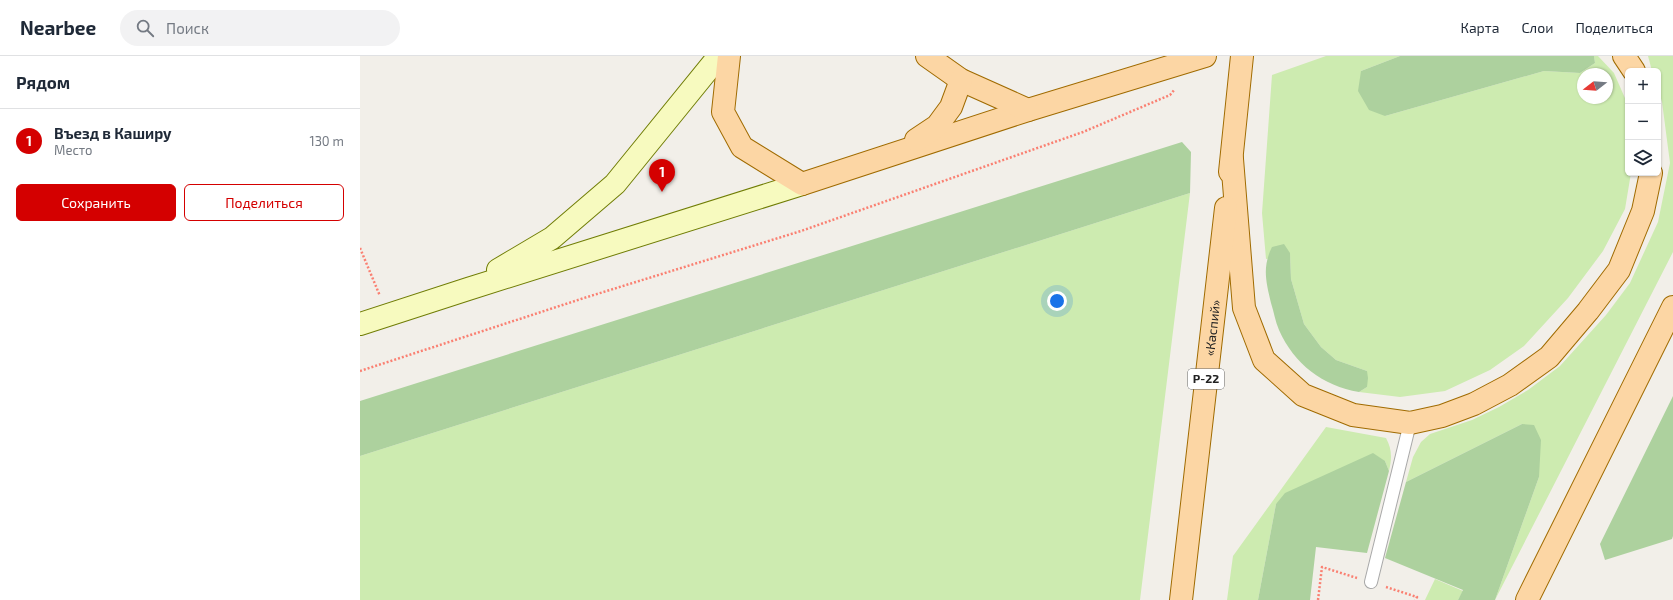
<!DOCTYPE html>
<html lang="ru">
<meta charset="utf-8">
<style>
body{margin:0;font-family:"Exo 2",sans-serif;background:#f2f2f3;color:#1f2937}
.controls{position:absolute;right:12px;top:12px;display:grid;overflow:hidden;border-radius:6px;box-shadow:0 1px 3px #0004}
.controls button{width:36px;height:36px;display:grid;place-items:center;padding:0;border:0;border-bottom:1px solid #e0e1e3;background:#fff;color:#1f2937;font:20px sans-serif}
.compass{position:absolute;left:1217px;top:12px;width:36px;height:36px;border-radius:50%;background:#fff;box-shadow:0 1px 3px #0004;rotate:253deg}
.you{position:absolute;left:697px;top:245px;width:14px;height:14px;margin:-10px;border:3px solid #fff;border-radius:50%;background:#1a73e8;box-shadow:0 0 0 6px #1a73e833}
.badge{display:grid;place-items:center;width:26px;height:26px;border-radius:50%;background:#d40000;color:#fff;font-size:13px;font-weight:700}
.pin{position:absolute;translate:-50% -33px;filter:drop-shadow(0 1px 2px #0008)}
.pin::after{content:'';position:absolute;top:21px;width:14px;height:12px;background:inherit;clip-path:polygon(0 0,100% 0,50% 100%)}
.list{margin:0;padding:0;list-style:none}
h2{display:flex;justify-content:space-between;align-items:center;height:52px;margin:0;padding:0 16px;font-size:17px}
h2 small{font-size:13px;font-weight:400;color:#747a83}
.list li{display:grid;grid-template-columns:26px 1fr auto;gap:12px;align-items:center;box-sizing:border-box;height:64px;padding:0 16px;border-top:1px solid #e0e1e3}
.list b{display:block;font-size:15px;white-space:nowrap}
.list p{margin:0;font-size:13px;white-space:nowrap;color:#747a83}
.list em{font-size:13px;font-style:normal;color:#747a83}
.actions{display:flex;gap:8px;padding:12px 16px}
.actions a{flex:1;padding:9px 0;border:1px solid #d40000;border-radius:6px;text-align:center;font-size:14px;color:#d40000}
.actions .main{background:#d40000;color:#fff}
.icon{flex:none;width:22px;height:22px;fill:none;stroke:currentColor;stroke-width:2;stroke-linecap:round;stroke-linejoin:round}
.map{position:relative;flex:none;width:1313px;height:544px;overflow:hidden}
header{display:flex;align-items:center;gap:24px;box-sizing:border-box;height:56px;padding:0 20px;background:#fff;border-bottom:1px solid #e0e1e3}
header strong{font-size:19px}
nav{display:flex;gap:22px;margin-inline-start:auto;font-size:14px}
.search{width:280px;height:36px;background:#f2f2f3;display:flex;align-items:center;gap:10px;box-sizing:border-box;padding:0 14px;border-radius:22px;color:#747a83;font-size:15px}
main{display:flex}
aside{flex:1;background:#fff}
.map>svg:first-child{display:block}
.grass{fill:#cdebb0;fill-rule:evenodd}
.forest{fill:#add19e}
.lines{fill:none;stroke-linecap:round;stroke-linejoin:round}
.service-casing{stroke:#a9a9a9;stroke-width:14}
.secondary-casing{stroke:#707d05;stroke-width:24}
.primary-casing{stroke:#a06b00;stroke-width:24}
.path{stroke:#fa8072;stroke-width:2.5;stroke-dasharray:2 2;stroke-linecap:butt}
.service{stroke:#fff;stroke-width:12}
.secondary{stroke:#f7fabf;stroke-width:22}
.primary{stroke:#fcd6a4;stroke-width:22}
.labels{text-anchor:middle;stroke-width:4;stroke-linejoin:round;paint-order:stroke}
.shield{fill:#fff;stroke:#646464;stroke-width:1}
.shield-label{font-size:12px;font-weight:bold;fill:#222}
.street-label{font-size:13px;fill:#222;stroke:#fff}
</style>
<header>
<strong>Nearbee</strong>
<div class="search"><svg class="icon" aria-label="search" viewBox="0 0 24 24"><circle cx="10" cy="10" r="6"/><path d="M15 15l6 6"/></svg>Поиск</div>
<nav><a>Карта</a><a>Слои</a><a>Поделиться</a></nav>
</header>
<main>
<aside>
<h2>Рядом<small></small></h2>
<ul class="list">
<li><span class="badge">1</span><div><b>Въезд в Каширу</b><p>Место</p></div><em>130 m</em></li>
</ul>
<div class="actions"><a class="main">Сохранить</a><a>Поделиться</a></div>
</aside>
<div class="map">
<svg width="1313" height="544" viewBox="0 0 1313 544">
<rect width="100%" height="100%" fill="#f2efe9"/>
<path class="grass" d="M966,0H1040L1001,15L1025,60L1184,15L1220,17L1235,7L1234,0H1238L1254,17L1268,49V117H1271L1265,153L1243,195L1208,242L1164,290L1130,314L1085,335L1040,341L999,336L1007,331V315L976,304L961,291L944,268L931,223L930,198L906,203L902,157L912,19ZM1223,18H1247V42H1223Z
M1288,0H1313V196L1135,544L1179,421L1162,368L1046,426L1053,401L1061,386L1070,378L1112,364L1139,351L1168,334L1200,310L1246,259L1270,227L1298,166L1310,107L1302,46L1298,33V15H1292Z
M830,137L780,544H0V400Z
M966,371L1026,382C1032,393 1032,402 1029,415L1025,405L916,448L898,544H867L873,500Z
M1075,523L1103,535L1098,544H1065Z"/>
<path class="forest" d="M1040,0H1234L1235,7L1220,17L1184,15L1025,60L1009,54L998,35L1001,15Z
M822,86L831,96L830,137L0,400V345Z
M924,188L930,197L931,223L944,268L961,291L976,304L1007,315L1008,322L1007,331L999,336C963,330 934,308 919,274C915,265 914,256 911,247C906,226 902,211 912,191Z
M1313,340V480L1312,483L1245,504L1240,488Z
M1162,368L1174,369L1181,384L1179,421L1135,544H1098L1103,534L1025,502L1046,426Z
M1013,397L1025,405L1029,415L1007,497L956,491L950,544H898L916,448L925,437Z"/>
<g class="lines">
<g class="service-casing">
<path id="service" d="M1011,526L1050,367"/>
</g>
<g class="secondary-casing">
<path id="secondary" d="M138,214L192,182L255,128L359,0
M0,268L108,233L442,128"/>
</g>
<g class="primary-casing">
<g id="primary">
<path d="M369,0L363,56L382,91L442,128L668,54L845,0"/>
<path d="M567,0L601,24L668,54"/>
<path d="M1264,0L1274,15"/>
<path d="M556,84L577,70L591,51L601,24"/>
<path d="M872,103L884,252L904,304L943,339L993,359L1050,367L1082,360L1114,348L1150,329L1189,301L1228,255L1259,214L1283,155L1291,117"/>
<path d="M870,116L882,0"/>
<path id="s1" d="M821,544L866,152"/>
<path d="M1167,544L1313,251"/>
</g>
</g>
<path class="path" d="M0,192L20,240
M0,315L224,242L441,175L723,76L810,39L815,33
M1026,531L1057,541L1055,544
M958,544L962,511L997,522"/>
<use href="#service" class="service"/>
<use href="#secondary" class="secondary"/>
<use href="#primary" class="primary"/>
</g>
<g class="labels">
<rect class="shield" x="828" y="313" width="36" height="20" rx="3"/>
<g class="shield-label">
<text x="846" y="327">Р-22</text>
</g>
<g class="street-label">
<text dy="5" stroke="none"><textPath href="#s1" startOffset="274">«Каспий»</textPath></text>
</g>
</g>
</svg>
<div class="controls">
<button>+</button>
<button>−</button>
<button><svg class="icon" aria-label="layers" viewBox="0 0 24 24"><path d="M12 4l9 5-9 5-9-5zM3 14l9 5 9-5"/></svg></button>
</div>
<svg class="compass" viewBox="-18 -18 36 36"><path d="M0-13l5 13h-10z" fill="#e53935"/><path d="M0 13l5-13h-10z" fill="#747a83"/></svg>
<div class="you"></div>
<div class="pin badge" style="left:302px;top:136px">1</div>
</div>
</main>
